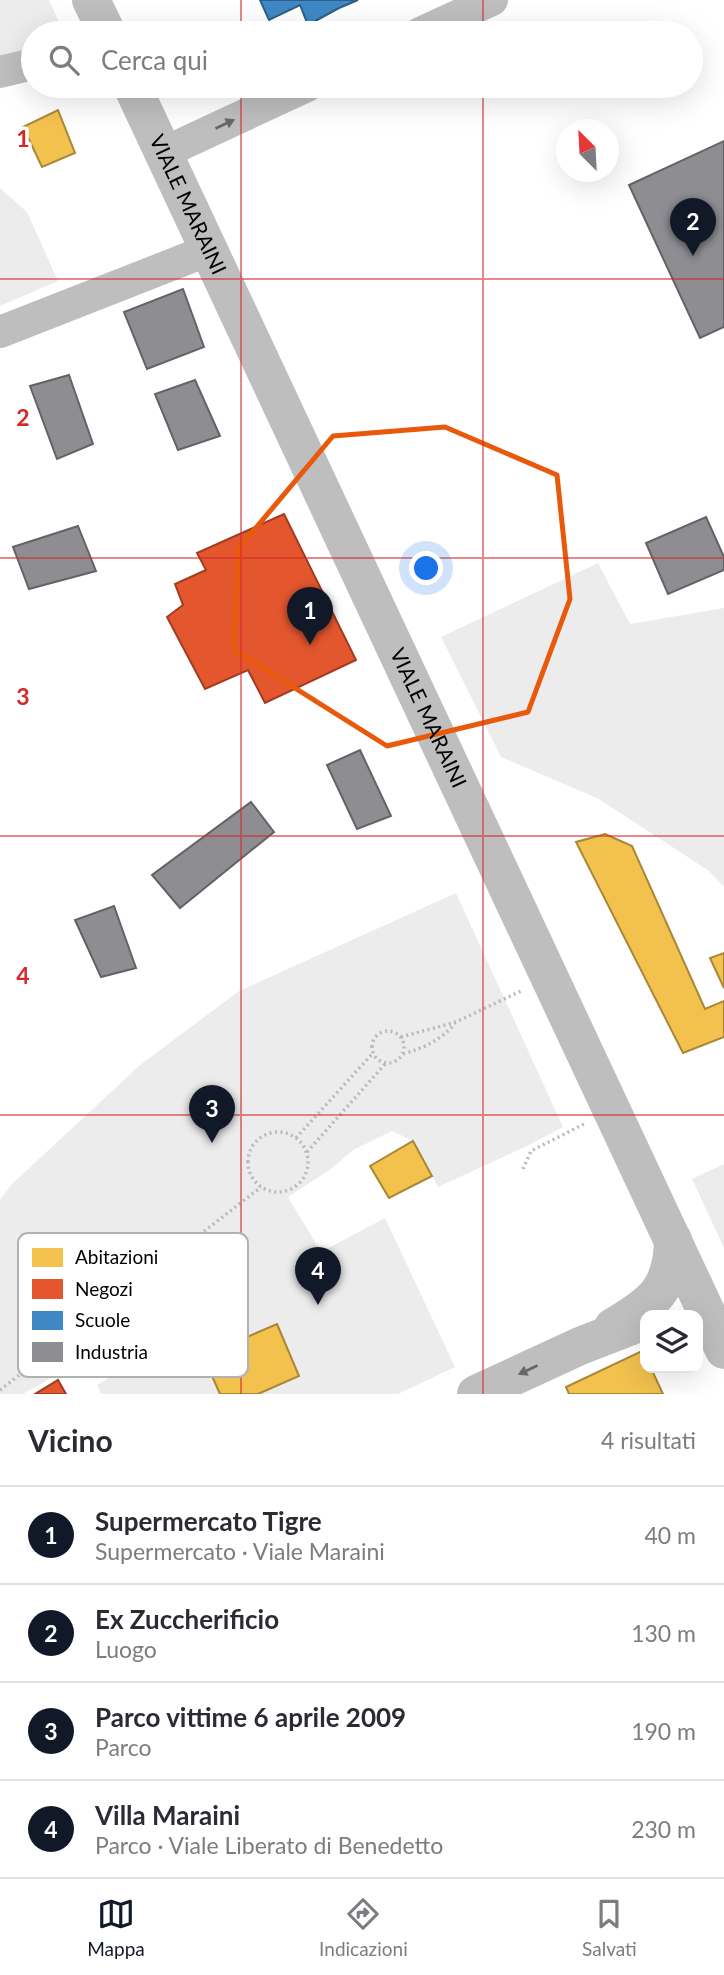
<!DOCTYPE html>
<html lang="it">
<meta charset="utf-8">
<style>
body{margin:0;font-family:Lato,sans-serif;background:#f2f2f3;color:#2b2b33}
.controls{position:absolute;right:21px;bottom:21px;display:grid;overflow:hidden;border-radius:14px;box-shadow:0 7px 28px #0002}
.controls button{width:63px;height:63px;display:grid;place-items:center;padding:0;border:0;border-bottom:2px solid #e1e1e2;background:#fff;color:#2b2b33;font:35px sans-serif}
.compass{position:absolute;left:556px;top:119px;width:63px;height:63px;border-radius:50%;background:#fff;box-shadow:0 7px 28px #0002;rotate:336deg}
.you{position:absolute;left:427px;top:569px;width:24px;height:24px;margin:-18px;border:5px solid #fff;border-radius:50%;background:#1a73e8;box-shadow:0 0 0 10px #1a73e833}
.badge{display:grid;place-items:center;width:46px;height:46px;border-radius:50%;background:#111827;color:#fff;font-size:23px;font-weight:700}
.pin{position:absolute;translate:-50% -58px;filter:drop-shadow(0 2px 4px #0008)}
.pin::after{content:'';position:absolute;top:37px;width:24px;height:21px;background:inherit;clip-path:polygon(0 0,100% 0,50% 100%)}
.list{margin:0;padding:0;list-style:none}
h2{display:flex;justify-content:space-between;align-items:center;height:91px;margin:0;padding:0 28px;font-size:30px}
h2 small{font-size:23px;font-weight:400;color:#7c7c81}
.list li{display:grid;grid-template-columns:46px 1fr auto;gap:21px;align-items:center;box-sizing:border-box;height:98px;padding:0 28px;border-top:2px solid #e1e1e2}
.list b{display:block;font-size:26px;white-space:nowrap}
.list p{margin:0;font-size:23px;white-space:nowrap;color:#7c7c81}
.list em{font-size:23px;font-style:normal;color:#7c7c81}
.icon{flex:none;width:38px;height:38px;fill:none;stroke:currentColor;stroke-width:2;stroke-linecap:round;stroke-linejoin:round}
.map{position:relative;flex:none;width:724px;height:1394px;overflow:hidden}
.search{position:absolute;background:#fff;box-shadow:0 7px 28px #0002;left:21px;right:21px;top:21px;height:77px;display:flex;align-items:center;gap:18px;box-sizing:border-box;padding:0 24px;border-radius:38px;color:#7c7c81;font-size:26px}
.sheet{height:483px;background:#fff}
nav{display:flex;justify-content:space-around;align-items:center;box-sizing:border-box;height:98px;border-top:2px solid #e1e1e2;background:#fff;font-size:19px;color:#7c7c81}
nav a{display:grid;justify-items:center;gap:4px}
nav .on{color:#111827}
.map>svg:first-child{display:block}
.green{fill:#ececec}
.homes{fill:#f2c14e;stroke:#a98737;stroke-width:2}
.shops{fill:#e4572e;stroke:#a03d20;stroke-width:2}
.schools{fill:#3f88c5;stroke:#2c5f8a;stroke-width:2}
.industry{fill:#8d8d92;stroke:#636366;stroke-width:2}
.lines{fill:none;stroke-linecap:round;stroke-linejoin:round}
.path{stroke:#b9b9b9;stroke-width:3.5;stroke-dasharray:2 3.5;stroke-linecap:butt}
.minor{stroke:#bebebe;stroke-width:32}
.major{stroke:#bebebe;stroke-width:38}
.oneway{fill:#686868}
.marked{fill:none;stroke:#e8590c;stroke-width:5;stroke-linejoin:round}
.grid{fill:none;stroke:#d62828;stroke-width:2;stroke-opacity:0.55}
.labels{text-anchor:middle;stroke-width:7;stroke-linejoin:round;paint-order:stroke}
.street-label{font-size:21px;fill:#000;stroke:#fff}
.key{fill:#fff;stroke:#b2b2b2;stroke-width:2}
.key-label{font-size:19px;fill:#000}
.grid-label{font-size:23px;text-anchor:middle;font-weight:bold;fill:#d62828;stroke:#fff;stroke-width:7;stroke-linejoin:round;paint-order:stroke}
</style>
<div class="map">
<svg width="724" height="1394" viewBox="0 0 724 1394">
<rect width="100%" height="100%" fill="#fff"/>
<path class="green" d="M0,0H49L64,33H33V64L0,72Z
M0,188L27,212L58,281L0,306Z
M598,563L630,624L724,608V887L709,871L599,799L501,757L441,637Z
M456,893L563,1127L531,1144L438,1187L413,1141L392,1131L353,1150L331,1169L288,1197L321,1252L385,1218L455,1367L398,1394H101L97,1385L110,1377L100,1358L69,1375L65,1370L23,1394H0V1200L11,1185L140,1065L239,991Z
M724,1164V1248L692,1179Z"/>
<path class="homes" d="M58,110L75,153L42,167L23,127Z
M605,834L632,846L705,1009L724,1001V1037L683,1053L576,842Z
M724,953V988L710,958Z
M413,1141L432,1176L389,1198L370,1166Z
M277,1324L299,1376L258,1394H220L203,1356Z
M642,1351L645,1357V1368H651L663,1394H569L566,1387Z"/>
<path class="shops" d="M284,514L356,660L265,703L248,670L205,689L167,617L183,605L175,584L206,570L197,553Z
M58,1380L66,1394H35Z"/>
<path class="schools" d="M260,0H358L339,8L308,25L300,5L269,20Z"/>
<path class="industry" d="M724,141V327L700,338L629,185Z
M183,289L204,347L147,369L124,312Z
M69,375L93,444L57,459L30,386Z
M195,380L220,436L178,450L155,394Z
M706,517L724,557V570L668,594L646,543Z
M78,526L96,571L29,589L13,547Z
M360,750L391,816L357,829L327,765Z
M251,802L274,832L180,908L152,875Z
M114,906L136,968L101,977L75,920Z"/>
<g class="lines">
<path class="path" d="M372 1047a16 16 0 1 1 32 0a16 16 0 1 1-32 0Z
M401,1037L456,1022L521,991
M403,1054C424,1048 440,1040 455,1024
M248 1162a30 30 0 1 1 60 0a30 30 0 1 1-60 0Z
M296,1138L373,1053
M307,1152L386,1063
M523,1169L531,1151L584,1124
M0,1390L261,1187"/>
<path class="minor" d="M420,33L492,0
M0,72L33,64
M163,153L307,86
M0,332L209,250"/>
<g class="major">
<path d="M91,0L107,33"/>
<path id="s1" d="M132,86L724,1350"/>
<path d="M613,1327C654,1303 672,1289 673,1240"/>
<path d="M476,1394L580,1346L634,1325L645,1323"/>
</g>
</g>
<defs><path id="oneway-solid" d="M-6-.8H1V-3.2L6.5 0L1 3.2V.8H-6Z" transform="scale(1.75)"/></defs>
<g class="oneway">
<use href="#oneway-solid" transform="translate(225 124) rotate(-25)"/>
<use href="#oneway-solid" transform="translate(528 1370) rotate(155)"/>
</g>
<path class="marked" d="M445,427L557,475L570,599L528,712L387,746L233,649L239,548L333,436Z"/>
<path class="grid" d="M241,0V33M483,0V33M241,86V1394M483,86V1394M0,279H724M0,558H724M0,836H724M0,1115H724"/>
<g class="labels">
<g class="street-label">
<text dy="7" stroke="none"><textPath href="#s1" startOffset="131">VIALE MARAINI</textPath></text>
<text dy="7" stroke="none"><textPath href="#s1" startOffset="698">VIALE MARAINI</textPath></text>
</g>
</g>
<rect x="18" y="1233" width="230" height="144" rx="10" class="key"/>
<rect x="32" y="1248" width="31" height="19" fill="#f2c14e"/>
<rect x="32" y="1279" width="31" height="20" fill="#e4572e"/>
<rect x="32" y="1311" width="31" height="19" fill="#3f88c5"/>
<rect x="32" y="1342" width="31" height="20" fill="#8d8d92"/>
<g class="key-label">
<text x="75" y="1264">Abitazioni</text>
<text x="75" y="1296">Negozi</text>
<text x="75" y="1327">Scuole</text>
<text x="75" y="1359">Industria</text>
</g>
<g class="grid-label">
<text x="23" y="147">1</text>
<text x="23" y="426">2</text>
<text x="23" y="705">3</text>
<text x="23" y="984">4</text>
</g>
</svg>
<div class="controls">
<button><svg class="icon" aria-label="layers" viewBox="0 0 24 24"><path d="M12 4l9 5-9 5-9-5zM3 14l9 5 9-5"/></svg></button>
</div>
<svg class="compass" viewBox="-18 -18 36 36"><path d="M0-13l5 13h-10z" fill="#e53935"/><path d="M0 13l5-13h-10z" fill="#7c7c81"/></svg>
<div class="you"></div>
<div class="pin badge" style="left:310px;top:645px">1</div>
<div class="pin badge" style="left:693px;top:256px">2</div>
<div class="pin badge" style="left:212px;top:1143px">3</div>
<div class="pin badge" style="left:318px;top:1305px">4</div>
<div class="search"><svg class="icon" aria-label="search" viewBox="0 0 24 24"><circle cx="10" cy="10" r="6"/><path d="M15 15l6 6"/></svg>Cerca qui</div>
</div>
<section class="sheet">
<h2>Vicino<small>4 risultati</small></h2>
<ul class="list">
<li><span class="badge">1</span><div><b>Supermercato Tigre</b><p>Supermercato · Viale Maraini</p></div><em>40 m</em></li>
<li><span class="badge">2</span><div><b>Ex Zuccherificio</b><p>Luogo</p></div><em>130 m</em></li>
<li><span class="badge">3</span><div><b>Parco vittime 6 aprile 2009</b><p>Parco</p></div><em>190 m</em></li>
<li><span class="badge">4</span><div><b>Villa Maraini</b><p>Parco · Viale Liberato di Benedetto</p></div><em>230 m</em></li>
</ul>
</section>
<nav>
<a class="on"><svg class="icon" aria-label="map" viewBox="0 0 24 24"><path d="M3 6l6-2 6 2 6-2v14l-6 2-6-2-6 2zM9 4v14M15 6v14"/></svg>Mappa</a>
<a><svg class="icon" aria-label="directions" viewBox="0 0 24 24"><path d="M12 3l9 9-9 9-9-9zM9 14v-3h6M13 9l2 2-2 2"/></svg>Indicazioni</a>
<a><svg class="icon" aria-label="saved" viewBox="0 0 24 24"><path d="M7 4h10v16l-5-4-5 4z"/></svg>Salvati</a>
</nav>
